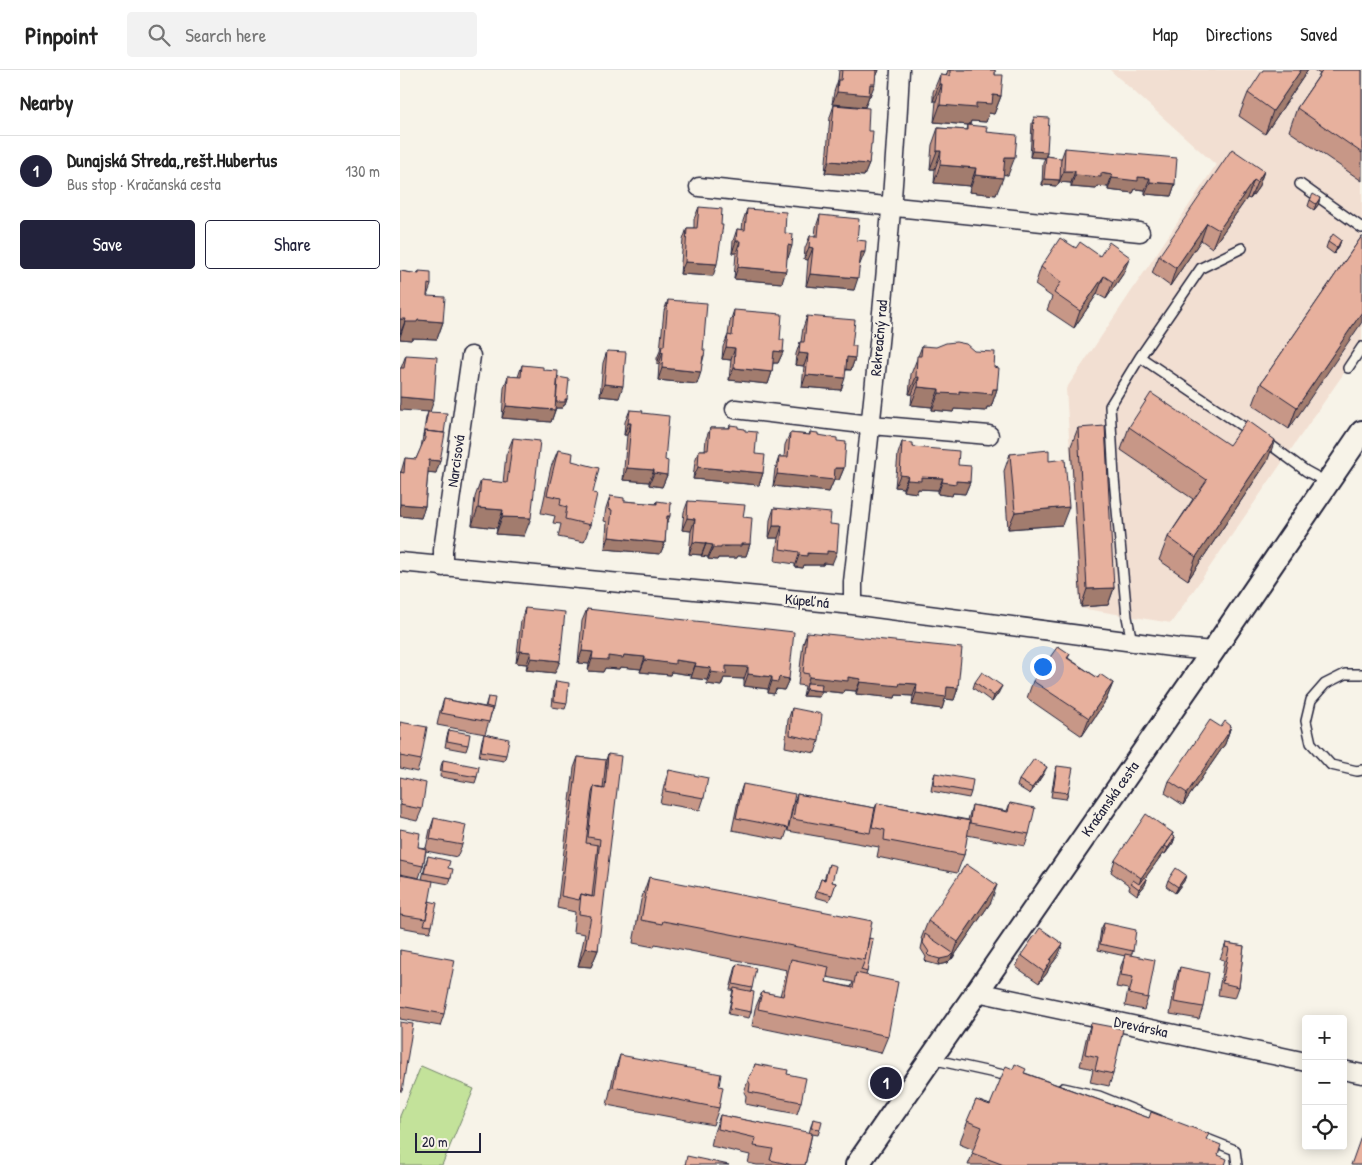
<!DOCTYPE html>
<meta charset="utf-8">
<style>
body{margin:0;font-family:"Patrick Hand",sans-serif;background:#f2f2f2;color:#222}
.controls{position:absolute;right:15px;bottom:15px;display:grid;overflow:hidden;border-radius:5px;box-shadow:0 2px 12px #0003}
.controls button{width:45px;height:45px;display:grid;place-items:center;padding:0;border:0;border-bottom:1px solid #e0e0e0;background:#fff;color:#222;font:25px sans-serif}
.scale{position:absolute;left:15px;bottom:12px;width:66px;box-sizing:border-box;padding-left:5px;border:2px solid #22223b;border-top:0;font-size:14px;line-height:18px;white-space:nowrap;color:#22223b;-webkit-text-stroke:4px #f7f3e8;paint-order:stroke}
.you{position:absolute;left:642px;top:596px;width:18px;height:18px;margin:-12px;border:4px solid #fff;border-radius:50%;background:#1a73e8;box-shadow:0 0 0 8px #1a73e833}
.badge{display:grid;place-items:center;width:32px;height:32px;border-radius:50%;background:#22223b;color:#fff;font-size:16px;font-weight:700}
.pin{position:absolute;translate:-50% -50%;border:2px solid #fff;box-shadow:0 1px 5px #0006}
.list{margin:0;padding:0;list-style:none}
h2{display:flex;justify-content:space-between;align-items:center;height:65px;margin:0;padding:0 20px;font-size:21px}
h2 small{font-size:16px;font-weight:400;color:#767676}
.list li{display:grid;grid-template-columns:32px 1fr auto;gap:15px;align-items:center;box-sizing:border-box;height:70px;padding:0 20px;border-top:1px solid #e0e0e0}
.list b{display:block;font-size:19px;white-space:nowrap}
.list p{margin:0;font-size:16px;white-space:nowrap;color:#767676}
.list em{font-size:16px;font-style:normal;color:#767676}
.actions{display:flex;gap:10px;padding:15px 20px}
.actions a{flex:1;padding:11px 0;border:1px solid #22223b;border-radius:5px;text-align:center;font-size:18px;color:#22223b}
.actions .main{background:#22223b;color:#fff}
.icon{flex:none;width:28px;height:28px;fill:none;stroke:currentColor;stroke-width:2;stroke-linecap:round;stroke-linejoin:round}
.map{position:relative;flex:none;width:962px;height:1095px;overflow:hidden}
header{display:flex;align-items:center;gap:30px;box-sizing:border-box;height:70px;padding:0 25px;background:#fff;border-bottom:1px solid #e0e0e0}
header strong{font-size:24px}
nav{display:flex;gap:28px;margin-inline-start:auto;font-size:18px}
.search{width:350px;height:45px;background:#f2f2f2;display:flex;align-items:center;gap:12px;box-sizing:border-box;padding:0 18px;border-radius:5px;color:#767676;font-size:19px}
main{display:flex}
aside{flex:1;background:#fff}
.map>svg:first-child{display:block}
.built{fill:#f2dfd2}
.green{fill:#c3e29a;stroke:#72826a}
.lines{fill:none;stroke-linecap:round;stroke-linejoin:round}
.service-casing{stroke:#22223b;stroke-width:12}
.minor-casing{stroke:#22223b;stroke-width:21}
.tertiary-casing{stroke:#22223b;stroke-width:26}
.service{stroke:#f7f3e8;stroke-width:9}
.minor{stroke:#f7f3e8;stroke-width:18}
.tertiary{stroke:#f7f3e8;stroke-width:22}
.wall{fill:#c79787;stroke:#22223b;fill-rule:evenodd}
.shaded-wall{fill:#a27b6e;stroke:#22223b}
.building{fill:#e7b09d;stroke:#22223b}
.labels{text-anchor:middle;stroke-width:4.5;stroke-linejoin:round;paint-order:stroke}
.street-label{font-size:15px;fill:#22223b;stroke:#f7f3e8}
</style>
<header>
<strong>Pinpoint</strong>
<div class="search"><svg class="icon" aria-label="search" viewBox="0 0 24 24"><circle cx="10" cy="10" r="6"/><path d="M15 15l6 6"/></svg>Search here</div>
<nav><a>Map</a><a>Directions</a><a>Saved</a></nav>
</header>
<main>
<aside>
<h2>Nearby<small></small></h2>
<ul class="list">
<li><span class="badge">1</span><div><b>Dunajská Streda,,rešt.Hubertus</b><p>Bus stop · Kračanská cesta</p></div><em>130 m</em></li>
</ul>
<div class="actions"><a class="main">Save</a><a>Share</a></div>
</aside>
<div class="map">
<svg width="962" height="1095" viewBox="0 0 962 1095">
<rect width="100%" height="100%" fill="#f7f3e8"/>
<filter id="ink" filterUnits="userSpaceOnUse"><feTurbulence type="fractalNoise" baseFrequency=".02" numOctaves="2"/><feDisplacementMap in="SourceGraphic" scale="10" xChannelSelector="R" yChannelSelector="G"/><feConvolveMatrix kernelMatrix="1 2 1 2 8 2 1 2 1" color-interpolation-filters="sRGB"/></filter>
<g filter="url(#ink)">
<path class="built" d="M710,0H962V277L771,553L680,538L666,319L816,95Z"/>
<path class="green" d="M21,996L74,1019L42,1095H0V1046Z"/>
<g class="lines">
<g class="service-casing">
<path id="service" d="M900,114L962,158
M842,178L801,198L740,287L851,362
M948,298L962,277
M864,370L906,401L928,413
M732,572L727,547L714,408L710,336L740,287
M962,604H945L925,614L911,630L906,651L911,673L931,695L957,701L962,700
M531,989L613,1007
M663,1018L699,1026L759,1050
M797,1065L835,1080L837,1095"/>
</g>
<g class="minor-casing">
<path id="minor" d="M299,117L740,162
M335,339L471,355L589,365
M0,492L453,535L779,578L813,581
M43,497V480L71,286
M453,535V512C472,342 492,171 500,0
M577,922L906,992
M943,1000L962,1004"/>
</g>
<g class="tertiary-casing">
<path id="tertiary" d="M457,1095L813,581L962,362"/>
</g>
<use href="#service" class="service"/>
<use href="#minor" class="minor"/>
<use href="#tertiary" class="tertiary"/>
</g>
<path class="wall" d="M439,0H479L476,7L470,26H469L465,37L432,34L434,22L438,10Z
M548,0H595V5L601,26L594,44L589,43L586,52L571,51L570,55L586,62L608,105L603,104L596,125L569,122L570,116L534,113L535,99H530L532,75L538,58L567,60L568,55L534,52L536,31H533V22L540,5L546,6Z
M908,0L865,64L839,46L848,23Z
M914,0H962V111L889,61L897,38L920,4Z
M434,35L468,61L470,81L469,94L464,106L425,103L430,47Z
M634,47L647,82L645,88L630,87L632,53Z
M665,78L775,114L771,126L745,124V120L735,119L733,123L708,120V117L698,116L696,119L671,117V113L659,112L660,110L657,116L642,115L643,92L646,86L661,89Z
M864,101L858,118L850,129L847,128L812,178L801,170L770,216L752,203L759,186Z
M920,128L918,135L914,140L908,136L910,130Z
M299,137L313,206L280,204L283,170L287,158H294V149Z
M347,139L385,163L388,188L387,187L382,213L334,209L336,183H332L333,171L337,159L342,160L343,151Z
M420,145L457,170L460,194L454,220L406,216L408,190L404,189L405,178L410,166H415L416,157Z
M962,166L889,359L853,335L861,313Z
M941,170L939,176L934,184L926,178L928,172Z
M676,178L723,204L706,229L697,224L674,258L647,240L652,227L635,215L641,197Z
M0,201L18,204L19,201L31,215L27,226L43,252L37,269L12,268L11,270L0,269Z
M268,230L303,280L304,286L297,314L258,310L259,294H257V288L260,281L264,241Z
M334,240L380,270L383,282L378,293H373L372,302L368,314L329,310L331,290L322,289L323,277L328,265L330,252Z
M407,246L452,276L455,288L451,300H446L441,320L402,317L404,296L395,295L396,284L400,272H401L403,258Z
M522,276L594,297L597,319L591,337H587L586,341L554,339L553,342L532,340V337L511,335L512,324H509L511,304Z
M207,281L219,328L200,326L203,293Z
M6,285L30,342L36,403L28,402L25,436L21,448L0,446V402H1L5,388L16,389L21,378L26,348L28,342L1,298Z
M122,295L143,300L158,307L167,329L165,335H164L162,338H156L151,352L102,348L104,318L108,306L118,307Z
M230,340L242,343L267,405L262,417L249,415V412L223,410L227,365H224L225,352Z
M330,355L345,361L363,403L359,415L293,409L295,391L299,380H305L306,369L310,358H329Z
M729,357L829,375L867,392L788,510L759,490L768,467L793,429L721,380Z
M678,358L714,518L708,535L681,537L671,376Z
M410,362L418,365L437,371L444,398L439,410H434L429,422L373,416L375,399L379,387H384L385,375L390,363L409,365Z
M113,368L124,466L96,464L97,458L72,455L75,427L81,410L103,413L106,385Z
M502,372L558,395L570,412L565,424L553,423L552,426L538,424V420L518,419L517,423L503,421V418L495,417L498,384Z
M158,380L172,391L193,423L190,455L184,472L158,467L161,454L153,453L155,446L141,443L151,397Z
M610,384L649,391L662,455L608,459L604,401Z
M210,426L224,431L256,434L257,431L266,456L265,473L260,484L205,479L207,452L204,451L206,438Z
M288,431L343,447L350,474L346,486H337V488H318L317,490L308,489V487L301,486L302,485L289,484L291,461L282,460L284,442Z
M374,438L430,454L432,494L424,493L423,495H404L403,498L395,497V494L375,491L378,468H369L370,450Z
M125,538L155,603L126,600L127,594L116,593L121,550Z
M187,539L389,609L384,620L376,619L374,624L368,623V619L344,616V609L324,608L321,616L307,614V610L291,608V605L271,602L270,605L240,602L241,599L220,597L219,599L205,598L203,602L188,601L189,594L178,593L182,551Z
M407,562L558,618L554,630L545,629L542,639L512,635L513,626L496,625L495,628L456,624V621L444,620L443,623L422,621L419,627L403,626L405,616L398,615L403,574Z
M670,584L668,588L698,608L713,613L706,630L682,666L627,628L633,611Z
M156,611L167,633L165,639L152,637L154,617Z
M575,612L599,622L592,632L573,618Z
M88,627L93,638L85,664L37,655L40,641L44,629L85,637Z
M392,638L419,671L415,683L385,677L388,650Z
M0,652L21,690L17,702L0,698Z
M831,656L825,674L783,735L765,723L769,711L821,657Z
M49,660L68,675L66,681L45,677L47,666Z
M84,664L106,685L104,691L79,687L82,670Z
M208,684L198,880L191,897L178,896L185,864L173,862L175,842L157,838L174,698L178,687L206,690Z
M43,690L77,707L75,713L40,707L41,696Z
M657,696L668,723L666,729L651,727L655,702Z
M269,700L304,728L300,740L260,733L265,712Z
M535,703L571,722L569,728L531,721L533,709Z
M644,703L630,724L617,716L619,710Z
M0,707L22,739L17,751L0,747Z
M343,714L388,758L384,770L332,760L339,726Z
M397,724L475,738L477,733L568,750L572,735L607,741L610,733L629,764L625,776L567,765L564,785L557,803L477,787L479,777L388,761L393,736Z
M34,748L62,775L57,787L26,781L23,796L19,808L0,804V759L18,777L26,778L30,760Z
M773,763L772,765L775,767L773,773L765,784L763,783L745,808L747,809L745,815L737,825L729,819L730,816L711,802L715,790Z
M28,786L48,798L51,808L49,814L22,809L26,792Z
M429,794L432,812L436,813L429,831L415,827L421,809L424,810Z
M0,805L29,831L32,856L30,862L22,861H21L0,857Z
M786,805L784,811L775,823L766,816L768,810Z
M249,807L469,868L467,902L466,905L488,966L481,983L352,956L355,939L362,922L380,926L385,907L387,900L255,874L254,877L233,873L241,830ZM427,907L453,912L451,917L426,912Z
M591,832L552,889H551L547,893L538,895L527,892L525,890L526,887L521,879L523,870L521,869L528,851Z
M704,853L733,881L731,885L748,928L744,940L725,936L728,919L716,917L721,896L725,886L698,880L701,859Z
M826,873L844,876L839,917L835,928L818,925L824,890L820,889Z
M0,880L44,944L40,956L0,949Z
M621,885L658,886L649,898L647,903L639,913L616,897Z
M337,894L352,918L351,921V942L349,948L328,944L333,920H330L335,900Z
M780,897L803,937L799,949L770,944L776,909Z
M691,953L713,1004L709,1016L690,1012L693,999L680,996L687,965Z
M220,985L319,1016V1038L313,1055L207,1035L214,1003Z
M355,994L387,1004L401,1032L397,1044L345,1034L346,1026L344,1022L350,1005L352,1003Z
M625,1003L807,1069L825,1095H568L574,1080L559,1074L576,1030L590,1035Z
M320,1045L409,1063L413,1049L420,1059L418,1065L412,1064L405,1095H357L348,1093L350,1085L311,1076L314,1062Z"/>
<path class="shaded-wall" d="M475,0H479L476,7H472Z
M901,0H908L865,64L873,41Z
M470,14H475L470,26H469L465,37L432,34L437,22Z
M539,14H542L536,31H533Z
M593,25L601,26L594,44L589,43L586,52L571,51L569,55L534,52L540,35L576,33Z
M537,81H541L535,99H530Z
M632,81L647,82L645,88L630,87Z
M605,87H615L608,105L598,104Z
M429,91L469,94L464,106L425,103Z
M540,95L576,98L570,116L534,113Z
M664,101H675L671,113L659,112Z
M864,101L858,118L850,129L857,112Z
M701,103L712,105L708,117L698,116L696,119L671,117L675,105Z
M575,105L603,108L596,125L569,122Z
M738,107L750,108L745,120L735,119L733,123L708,120L712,108Z
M644,109L660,110L657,116L642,115Z
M854,110L847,128L812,178L819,160Z
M750,112L775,114L771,126L745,124Z
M920,128L918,135L914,140L916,134Z
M807,153L801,170L770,216L776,198Z
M941,170L939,176L934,184Z
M336,171H340L336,183H332Z
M388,175L392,176L388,188L384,187Z
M409,177L413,178L408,190L404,189Z
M461,182H465L460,194H457Z
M730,187L723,204L706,229L713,212Z
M285,192L317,194L313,206L280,204Z
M338,197L386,201L382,213L334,209Z
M410,204L458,208L454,220L406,216Z
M704,206L697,224L674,258L680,241Z
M962,242V252L889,359L897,337Z
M0,249H6L0,264Z
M18,250L43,252L37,269L12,268L11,270L0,269V267L5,252Z
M326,277L335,278L331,290L322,289Z
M374,281L383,282L378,293H370Z
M261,282H263L259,294H257Z
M399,283L408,284L404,296L395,295Z
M447,287L455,288L451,300L443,299Z
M262,298L301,302L297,314L258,310Z
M334,298L372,302L368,314L329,310Z
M406,305L445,308L441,320L402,317Z
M516,307H519L512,324H509Z
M204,314L223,316L219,328L200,326Z
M518,317L539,319L532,337L511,335Z
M593,319H597L591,337H587L586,341L554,339L553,342L532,340L539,323Z
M0,327L34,330L30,342L0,340Z
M165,329H167L165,335H164L162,338H153L155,332Z
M106,336L155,340L151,352L102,348Z
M228,353H231L227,365H224Z
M875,370L867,392L788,510L796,487Z
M29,390L40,391L36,403L25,402Z
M298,397L363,403L359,415L293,409Z
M227,398L254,400L249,412L223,410Z
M435,398H444L439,410H434L429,422L373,416L377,404Z
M254,403L267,405L262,417L249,415Z
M500,405L508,406L503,418L495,417Z
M521,407L543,408L538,420L518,419L517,423L503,421L507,410Z
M556,411L570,412L565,424L553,423L552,426L538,424L542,412Z
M0,434L25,436L21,448L0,446Z
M669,437L662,455L608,459L615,442Z
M78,438L103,440L97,458L72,455Z
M267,446H270L265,458Z
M102,447L131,448L124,466L96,464Z
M287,448L295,449L291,461L282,460Z
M373,456H382L378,468H369Z
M209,467L265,473L260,484L205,479Z
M293,472L306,473L302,485L289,484Z
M306,474L313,475L308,487L301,486Z
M341,474H350L346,486H337V488H318L317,490L308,489L313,478Z
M427,481L437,482L432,494L424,493L423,495H404L403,498L395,497L399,485Z
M714,518L708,535L681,537L687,519Z
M120,581L131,582L127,594L116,593Z
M182,581L193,582L189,594L178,593Z
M224,585L245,587L241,599L220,597L219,599L205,598L203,602L188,601L192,589L208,586Z
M131,588L160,591L155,603L126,600Z
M245,590H275L296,593L291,605L271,602L270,605L240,602Z
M295,596L311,598L307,610L291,608Z
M326,596L348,597L344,609L324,608L321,616L307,614L311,602Z
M348,604L372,607L368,619L344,616Z
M379,607L389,609L384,620L376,619L374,624L368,623L372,611Z
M409,607H448L461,609L456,621L444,620L443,623L406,619Z
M460,612L500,613L517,614L513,626L496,625L495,628L456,624Z
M713,613L706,630L682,666L689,648Z
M602,616L599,622L592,632L594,626Z
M547,617L558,618L554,630L545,629L542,639L512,635L516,623Z
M406,619L421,621L419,627L403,626Z
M831,656L825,674L783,735L787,723Z
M647,697L644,703L630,724L632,718Z
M773,763L768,775L765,776L763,783L738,818L741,808Z
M775,767L773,773L765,784L768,778Z
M786,805L784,811L775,823L778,817Z
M747,809L745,815L737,825L739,819Z
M597,815L591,832L552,889L558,872Z
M663,874L658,886L649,898L647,903L639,913L644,902L650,890Z
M185,878L198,880L191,897L178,896Z
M553,883L551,889L547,893L538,895L540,889Z"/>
<path class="building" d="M442,0H476L475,14H470L469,25L437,22L438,10H441Z
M550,0H595V5H603L601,26L593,25L592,34L576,33V38L540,35L542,14H539L540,5L550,6Z
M863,0H901L873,41L848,23Z
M923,0H962V83L897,38Z
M434,35L469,38L468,61H473L472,74H471L469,94L429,91Z
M634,47L649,48L647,82L632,81Z
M568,55L587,57L586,62L617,65L615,87H605L603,108L575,105L576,98L540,95L541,81H537L538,58L568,60Z
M665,78L777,88L775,114L750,112V108L738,107V111L712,108V105L701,103V107L675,105V101H664Z
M832,79L864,101L857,112L854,110L819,160L807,153L776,198L759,186Z
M646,86L661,88L660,110L644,109Z
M913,124L920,128L916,134L910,130Z
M299,137L322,139L321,155H323L317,194L285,192L287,158H297Z
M347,139L386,142L385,163L393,164L392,176L388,175L386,201L338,197L340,171H336L337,159L345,160Z
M420,145L459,149L457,170L466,171L465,182H461L458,208L410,204L413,178L409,177L410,166H418Z
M933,164L941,170L937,178L928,172Z
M962,166V242L897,337L861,313Z
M660,168L676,178L680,172L700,186L709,172L730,187L713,212L704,206L680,241L654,223L661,212L641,197Z
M0,201L19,204V201L31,202V215L28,214L27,226L45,227L43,252L18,250L17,252H5L6,249H0Z
M268,230L307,233L303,280H305L304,286H303L301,302L262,298L263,282H261L262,276H264Z
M334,240L382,244L380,270H384L383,282L374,281L372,302L334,298L335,278L326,277L328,265L332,266Z
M407,246L455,250L452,276H456L455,288L447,287L445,308L406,305L408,284L399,283L400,272H404Z
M556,272L566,274L574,281L595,282L594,297L599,298L597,319H593L592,324L559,321V324L539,323V319L518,317L519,307H516L517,286H521L522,276L536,277L546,273Z
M207,281L226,282L223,316L204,314Z
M6,285L37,287L34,330L0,327V298H4Z
M122,295L143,297V300L158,301L155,340L106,336L108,306L121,307Z
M158,307L169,309L167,329H165V332H156Z
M751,323L829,375L847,350L875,370L796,487L768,467L807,410L729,357Z
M230,340L243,341L242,343L269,346L265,390L268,391L267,405L254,403V400L227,398L231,353H228Z
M28,342L47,343L44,363L25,361L23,367Z
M330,355L338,356V358L345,359V361L357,362L355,384L365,385L363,403L298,397L299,380H308L310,358H330Z
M705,356L714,518L687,519L678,358Z
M25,361L45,363L40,391L29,390L25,436L0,434V402L4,403L5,388L16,389L25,368Z
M410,362L418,363V365L437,368V371L446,372L444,398H435L434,410L377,404L379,387H388L390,363L410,365Z
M113,368L140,371L131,448L102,447L103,440L78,438L81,410L107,413Z
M502,372L513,373V377L559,381L558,395L571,396L570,412L556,411V414L542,412L543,408L521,407V411L507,410L508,406L500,405Z
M158,380L173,383L172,391L199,398L193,423L197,424L190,455L165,449L167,437L160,435L161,428L147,425Z
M649,380V391L665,389L669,437L615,442L610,384Z
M210,426L224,428V431L257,434V431L271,433L270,446H267L265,473L209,467L212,440L208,439Z
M288,431L345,435L343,447L352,448L350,474H341V476H321V478H313V475L306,474V473L293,472L295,449L287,448Z
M374,438L431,443L430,454L439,455L437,482L427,481V484L407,483V486L399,485V482L380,479L382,456H373Z
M125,538L165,542L160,591L131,588V582L120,581Z
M187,539L394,562L389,609L379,607L378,612L372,611V607L348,604V597L326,596V604L311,602V598L295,596L296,593L275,590V594L245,590V587L224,585L223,588L208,586V590L192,589L193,582L182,581Z
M407,562L562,578L558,618L547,617L546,627L516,623L517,614L500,613L499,616L460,612L461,609L448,607V611L409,607V604L403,603Z
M658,576L670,584L667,588L698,608L700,604L713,613L689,648L633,611Z
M582,602L602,616L594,626L575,612Z
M156,611L169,613L167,633L154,631Z
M407,613L422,614L421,621L406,619Z
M88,627L95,628L93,638L86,636Z
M44,629L92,639L89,652L41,643Z
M392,638L422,644L419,671L390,665Z
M810,650L821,657L825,651L831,656L828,661L829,662L787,723L769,711Z
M0,652L27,657L21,690L0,686Z
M49,660L70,664L68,675L47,671Z
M84,664L109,669L106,685L81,681Z
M208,684L221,686L198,880L185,878L191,846L179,844L181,824L194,827L200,769L188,767L194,717L205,719Z
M178,687L206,690L203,719L194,717L192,723L186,773L198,775L192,827L181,824L179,830L161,826Z
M634,689L647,697L632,718L619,710Z
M43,690L79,697L77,707L42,701Z
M657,696L673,698L668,723L653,721Z
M269,700L308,708L304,728L265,721Z
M535,703L573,710L571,722L533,715Z
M0,707L26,713L22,739L0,735Z
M343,714L395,724L388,758L336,748Z
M397,724L475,738L470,763L393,749Z
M477,733L570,751L564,785L484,770L485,760L472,757Z
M610,733L635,738L629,764L570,753V750L572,735L608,742Z
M746,744L773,763L741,808L715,790Z
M34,748L66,755L62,775L30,769Z
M0,759L20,763L18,777L26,779L23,796L0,791Z
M772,765L775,767L768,778L765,776L770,769Z
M28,786L50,791L48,798L53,799L51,808L24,803Z
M429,794L436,796L432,812L436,813L432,825L417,821L421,809L425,810Z
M566,794L597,815L558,872L528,851Z
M776,798L786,805L778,817L768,810Z
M0,805L33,811L26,849L0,845Z
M249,807L472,851L465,890L263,851L262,854L241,850Z
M744,807L747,809L739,819L731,813L733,810L739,814Z
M29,831L37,833L32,856L24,855L26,849Z
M704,853L736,860L733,881L700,874Z
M640,858L663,874L650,890L651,891L644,902L621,885Z
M525,864L553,883L549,887L540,889L529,886L527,884L529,882L523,873Z
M469,868L473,869L467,902L461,900L465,890Z
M826,873L844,876L839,917L822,913L829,878L825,877Z
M0,880L55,890L44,944L0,936Z
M725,884L755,890L748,928L729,924L733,907L721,905Z
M391,889L429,897L426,912L453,918L456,903L498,912L488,966L358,939L362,922L383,926Z
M337,894L356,898L352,918L333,914Z
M780,897L809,903L803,937L774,932Z
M334,918L354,922L351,942L330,938Z
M0,952L13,954L2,1021H0Z
M691,953L723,959L713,1004L695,1000L698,987L685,984Z
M220,985L321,1004L319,1016L323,1017L319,1038L213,1017Z
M355,994L388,1000L387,1004L406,1008L401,1032L349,1022L350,1014L348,1010L350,1005L353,1001Z
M615,994L626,999L624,1003L749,1048L751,1042L809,1064L806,1069L821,1075L818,1085L827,1089L825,1095H604L572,1083L582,1057L567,1051L576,1030L590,1035L606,996L613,999Z
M320,1045L412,1063L405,1095H392L370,1090L373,1079L354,1076L356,1068L318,1059Z
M413,1049L422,1051L420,1059L411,1058Z
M962,1064V1095H951Z
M287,1086L329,1095H285Z"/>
</g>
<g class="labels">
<g class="street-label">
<text transform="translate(479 268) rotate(-85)" y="5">Rekreačný rad</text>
<text transform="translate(56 391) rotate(-82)" y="5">Narcisová</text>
<text transform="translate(407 531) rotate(5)" y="5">Kúpeľná</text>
<text transform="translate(710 729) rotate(-55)" y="5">Kračanská cesta</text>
<text transform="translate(741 957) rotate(12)" y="5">Drevárska</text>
</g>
</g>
</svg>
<div class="controls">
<button>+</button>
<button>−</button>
<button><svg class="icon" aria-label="locate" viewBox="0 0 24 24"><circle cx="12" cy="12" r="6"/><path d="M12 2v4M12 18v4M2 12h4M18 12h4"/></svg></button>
</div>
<div class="scale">20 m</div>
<div class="you"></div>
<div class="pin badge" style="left:486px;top:1013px">1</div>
</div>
</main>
